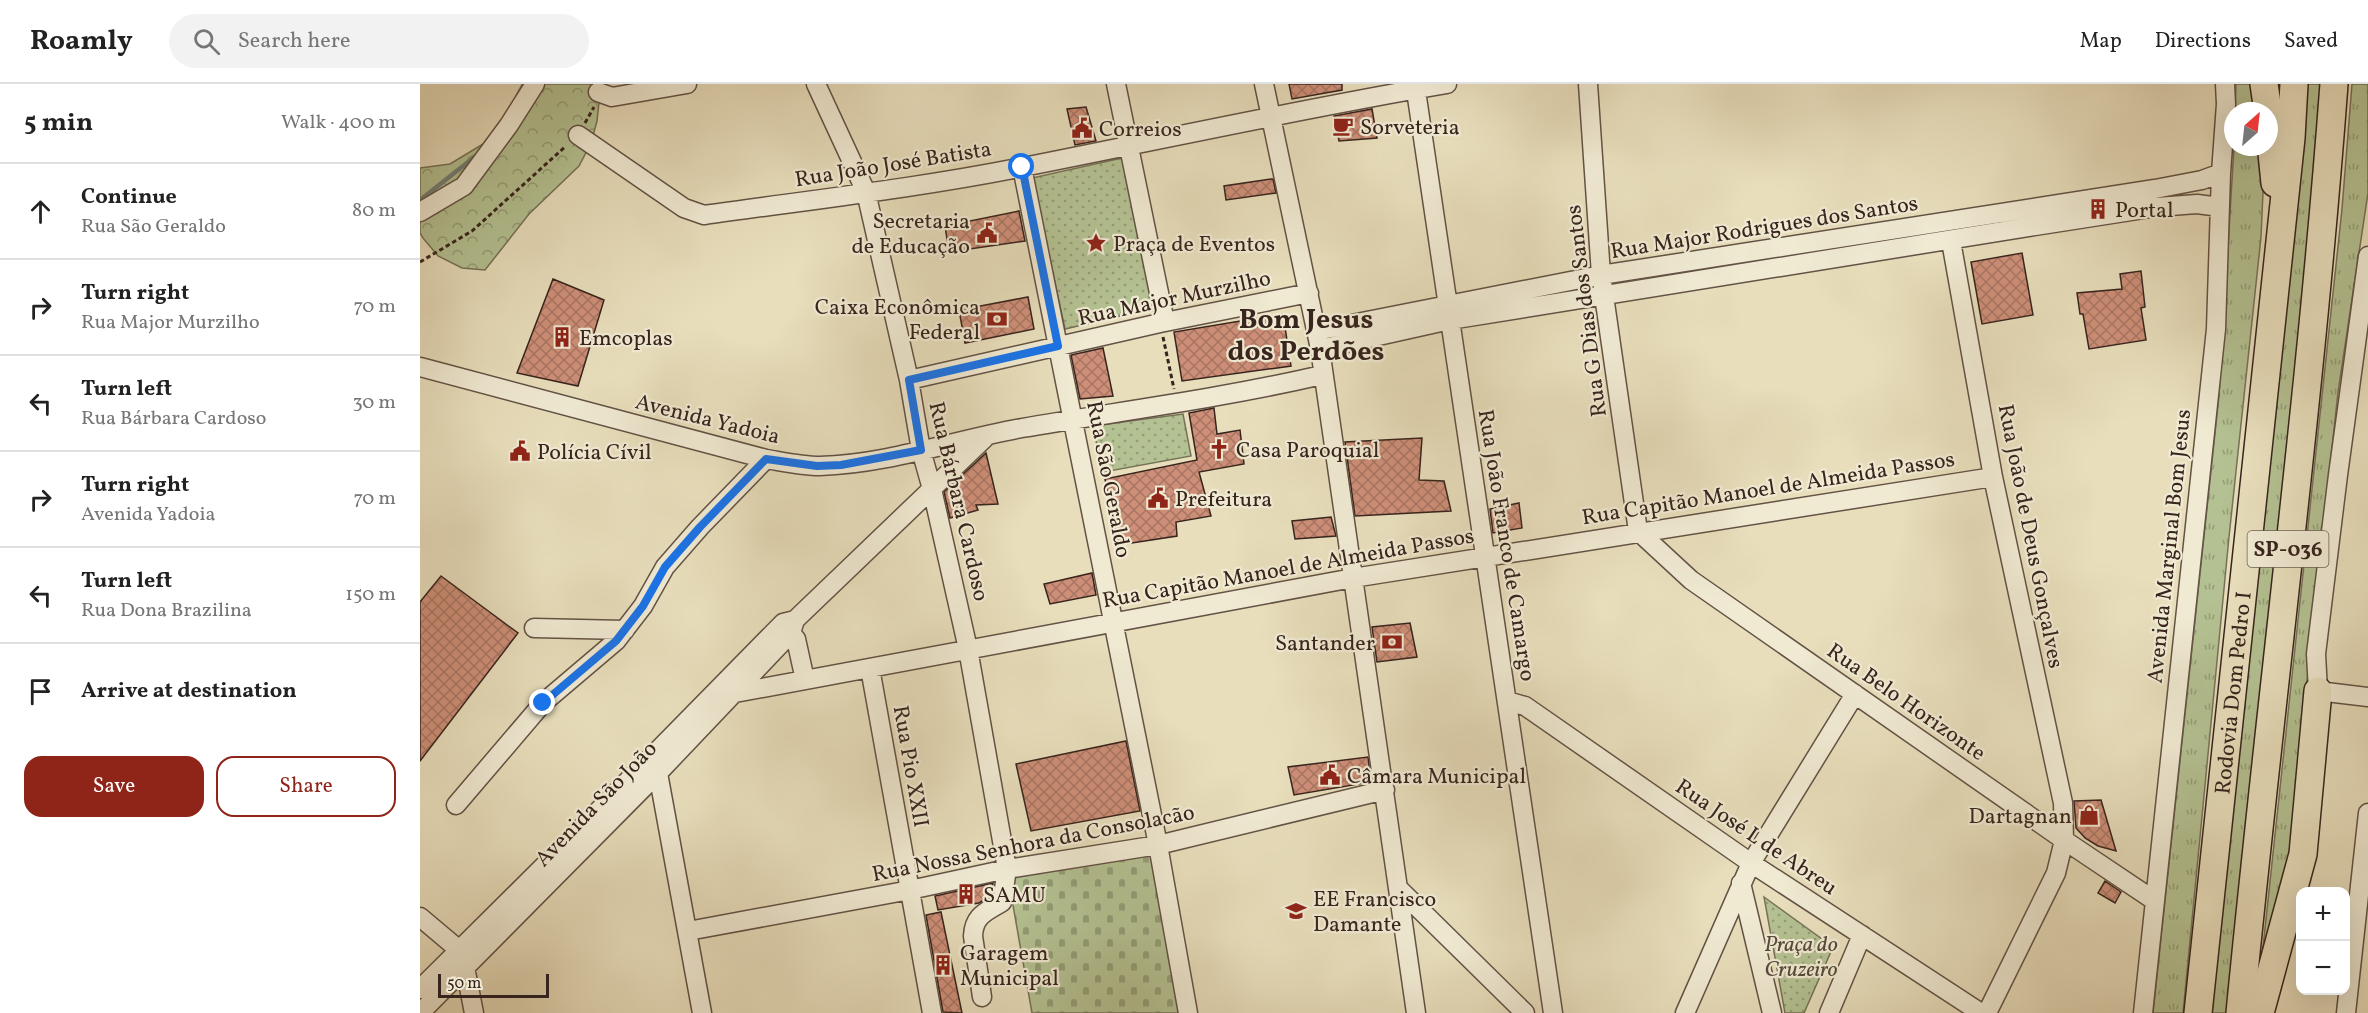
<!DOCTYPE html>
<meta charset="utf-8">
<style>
body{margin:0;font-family:Vollkorn,serif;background:#f2f2f2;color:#222}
.controls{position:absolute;right:18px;bottom:18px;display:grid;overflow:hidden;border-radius:12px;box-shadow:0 6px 24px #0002}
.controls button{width:54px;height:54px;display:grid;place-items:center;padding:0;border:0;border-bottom:2px solid #e0e0e0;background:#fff;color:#222;font:30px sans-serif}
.compass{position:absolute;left:1804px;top:18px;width:54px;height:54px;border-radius:50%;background:#fff;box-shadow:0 6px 24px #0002;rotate:27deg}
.scale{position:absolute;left:18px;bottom:15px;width:111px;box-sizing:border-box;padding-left:6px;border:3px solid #37241d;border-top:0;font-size:16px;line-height:21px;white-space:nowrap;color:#37241d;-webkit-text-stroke:4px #f0ead3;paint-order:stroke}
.stop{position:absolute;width:18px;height:18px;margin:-14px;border:4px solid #1a73e8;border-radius:50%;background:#fff}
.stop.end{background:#1a73e8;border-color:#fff;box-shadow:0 2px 6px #0008}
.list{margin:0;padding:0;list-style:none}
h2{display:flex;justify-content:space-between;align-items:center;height:78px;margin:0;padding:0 24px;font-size:26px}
h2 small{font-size:20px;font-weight:400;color:#767676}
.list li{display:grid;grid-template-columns:39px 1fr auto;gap:18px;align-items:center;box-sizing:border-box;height:96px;padding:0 24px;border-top:2px solid #e0e0e0}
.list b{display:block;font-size:22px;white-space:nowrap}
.list p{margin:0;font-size:20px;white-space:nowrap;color:#767676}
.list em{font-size:20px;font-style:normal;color:#767676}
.actions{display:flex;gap:12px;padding:18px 24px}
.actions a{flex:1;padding:14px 0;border:2px solid #8f2418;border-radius:18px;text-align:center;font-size:21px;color:#8f2418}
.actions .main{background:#8f2418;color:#fff}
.icon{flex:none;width:33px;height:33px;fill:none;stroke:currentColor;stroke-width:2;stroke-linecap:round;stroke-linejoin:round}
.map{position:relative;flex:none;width:1948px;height:929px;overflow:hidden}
header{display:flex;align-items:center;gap:36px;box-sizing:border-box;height:84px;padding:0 30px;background:#fff;border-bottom:2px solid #e0e0e0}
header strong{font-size:28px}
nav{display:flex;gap:33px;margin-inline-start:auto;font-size:21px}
.search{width:420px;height:54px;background:#f2f2f2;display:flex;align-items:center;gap:15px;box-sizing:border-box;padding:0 21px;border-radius:33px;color:#767676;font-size:22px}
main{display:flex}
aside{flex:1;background:#fff}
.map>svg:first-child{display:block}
.grass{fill:url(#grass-tufts);stroke:#767258;stroke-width:1.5}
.forest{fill:url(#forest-crowns);stroke:#767258;stroke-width:1.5}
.cemetery{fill:url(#cemetery-stones);stroke:#767258;stroke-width:1.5}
.park{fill:url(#park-dots);stroke:#767258;stroke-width:1.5}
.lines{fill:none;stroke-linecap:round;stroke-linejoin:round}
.stream{stroke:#717f78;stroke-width:4.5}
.building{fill:url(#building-cross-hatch);stroke:#37241d;stroke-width:1.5}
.minor-casing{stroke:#635245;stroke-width:21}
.highway-casing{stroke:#37241d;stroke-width:30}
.path{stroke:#37241d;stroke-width:3;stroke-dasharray:4.5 3;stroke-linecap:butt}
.minor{stroke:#f0ead3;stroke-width:18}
.highway{stroke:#e8debc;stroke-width:27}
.route{stroke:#1a73e8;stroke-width:8}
.labels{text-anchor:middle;stroke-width:4.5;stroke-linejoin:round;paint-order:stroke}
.shield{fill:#f0ead3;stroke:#6e5f54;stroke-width:1.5}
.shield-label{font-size:21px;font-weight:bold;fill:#37241d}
.poi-label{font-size:22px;fill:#37241d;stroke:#f0ead3;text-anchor:start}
.street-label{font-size:22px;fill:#37241d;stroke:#f0ead3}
.park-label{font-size:22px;font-style:italic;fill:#564b3a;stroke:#f0ead3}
.district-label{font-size:28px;font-weight:bold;fill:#37241d;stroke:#f0ead3}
</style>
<header>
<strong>Roamly</strong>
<div class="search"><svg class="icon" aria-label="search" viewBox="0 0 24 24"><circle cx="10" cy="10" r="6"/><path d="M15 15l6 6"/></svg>Search here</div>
<nav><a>Map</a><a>Directions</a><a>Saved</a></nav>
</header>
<main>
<aside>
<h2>5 min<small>Walk · 400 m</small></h2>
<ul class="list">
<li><svg class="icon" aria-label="ahead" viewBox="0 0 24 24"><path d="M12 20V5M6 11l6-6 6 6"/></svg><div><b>Continue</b><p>Rua São Geraldo</p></div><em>80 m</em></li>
<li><svg class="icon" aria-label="right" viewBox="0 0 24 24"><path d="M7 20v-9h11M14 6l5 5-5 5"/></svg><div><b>Turn right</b><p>Rua Major Murzilho</p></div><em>70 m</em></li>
<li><svg class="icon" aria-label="left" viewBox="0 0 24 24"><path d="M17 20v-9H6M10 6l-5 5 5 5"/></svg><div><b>Turn left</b><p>Rua Bárbara Cardoso</p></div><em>30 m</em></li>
<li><svg class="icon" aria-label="right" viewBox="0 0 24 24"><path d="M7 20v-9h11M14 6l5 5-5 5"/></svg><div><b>Turn right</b><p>Avenida Yadoia</p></div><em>70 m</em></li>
<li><svg class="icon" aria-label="left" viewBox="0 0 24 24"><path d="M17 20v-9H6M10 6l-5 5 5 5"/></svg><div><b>Turn left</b><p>Rua Dona Brazilina</p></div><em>150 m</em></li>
<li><svg class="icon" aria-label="arrive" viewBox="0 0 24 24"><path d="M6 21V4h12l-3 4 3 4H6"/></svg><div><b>Arrive at destination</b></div></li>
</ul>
<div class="actions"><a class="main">Save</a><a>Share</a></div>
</aside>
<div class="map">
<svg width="1948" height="929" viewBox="0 0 1948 929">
<defs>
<pattern id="grass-tufts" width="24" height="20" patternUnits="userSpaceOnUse" patternTransform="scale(1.5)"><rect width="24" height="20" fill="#b4c192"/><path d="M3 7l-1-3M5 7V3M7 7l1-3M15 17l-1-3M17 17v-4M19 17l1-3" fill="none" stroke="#939d77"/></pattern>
<pattern id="forest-crowns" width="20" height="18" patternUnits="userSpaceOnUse" patternTransform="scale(1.5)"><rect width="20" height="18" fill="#b4c192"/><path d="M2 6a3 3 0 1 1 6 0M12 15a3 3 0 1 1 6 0" fill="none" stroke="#939d77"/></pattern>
<pattern id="cemetery-stones" width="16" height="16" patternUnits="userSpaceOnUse" patternTransform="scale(1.5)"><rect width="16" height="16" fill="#b4c192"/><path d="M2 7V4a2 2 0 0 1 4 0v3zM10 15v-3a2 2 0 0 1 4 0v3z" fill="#939d77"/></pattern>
<pattern id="park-dots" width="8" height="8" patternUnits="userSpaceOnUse" patternTransform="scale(1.5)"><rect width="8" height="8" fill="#b4c192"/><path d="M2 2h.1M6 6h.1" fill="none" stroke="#939d77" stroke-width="1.8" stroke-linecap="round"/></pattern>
<pattern id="building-cross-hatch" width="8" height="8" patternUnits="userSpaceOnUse" patternTransform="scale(1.5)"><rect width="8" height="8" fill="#ce8f78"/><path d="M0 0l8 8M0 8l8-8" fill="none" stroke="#a87562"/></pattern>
</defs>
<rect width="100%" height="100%" fill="#e8debc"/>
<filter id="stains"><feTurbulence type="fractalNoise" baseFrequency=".00333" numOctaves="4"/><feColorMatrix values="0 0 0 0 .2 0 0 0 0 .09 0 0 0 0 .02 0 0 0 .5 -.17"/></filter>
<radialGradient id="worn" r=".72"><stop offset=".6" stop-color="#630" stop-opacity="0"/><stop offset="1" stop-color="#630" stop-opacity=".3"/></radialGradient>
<path class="grass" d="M1816,0H1839L1842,27H1815Z
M1883,0H1904L1810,929H1788Z
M1932,0H1948V109L1918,308L1887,597L1892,619L1879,750L1840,891L1922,125Z
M1814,63H1845L1841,153L1809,453L1763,929H1733L1799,312Z"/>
<path class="forest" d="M112,0H181L177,37L171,59L159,82L109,130L65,186L42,184L18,172L3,154L0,149V84L30,80L83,48Z"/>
<path class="cemetery" d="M733,766L760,929H612L588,793Z"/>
<path class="park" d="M711,72L738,223L645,245L612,94Z
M763,330L771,372L684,388L672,342Z
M1344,813L1413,863L1384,929H1365Z"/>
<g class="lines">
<path class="stream" d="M98,11L104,0
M0,116L57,71"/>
</g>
<path class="building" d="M869,0H922V6L872,15Z
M666,23L676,57L655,61L647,25Z
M952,25L957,54L919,57L914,32Z
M851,95H853L856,109L806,116L804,102Z
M599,127L605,157L529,168L525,142Z
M1602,169L1613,231L1562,240L1551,178Z
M1721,187L1725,223L1721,224L1726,256L1669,265L1663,230H1660L1657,209L1702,205L1700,190Z
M133,195L184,216L158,302L97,289Z
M608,213L614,245L545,259L539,226Z
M863,230L871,282L762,297L754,248Z
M683,264L693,312L660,315L651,271Z
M794,324L797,350L820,346L824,380L779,388L791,432L756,438L757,452L699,461L685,395L777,376L769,329Z
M1002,354L999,396L1024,397L1031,427L935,432L925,358Z
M566,369L578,420L556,421L558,426L530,434L524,408Z
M1099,419L1102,444L1073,449L1070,425Z
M911,433L916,452L875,455L872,437Z
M672,489L676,511L630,520L624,500Z
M21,492L98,549L0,677V518Z
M990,539L997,573L957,578L952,543Z
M706,657L720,727L611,747L596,680Z
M948,673L951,698L874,711L868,683Z
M1681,716L1696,767L1678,762L1665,754L1656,744L1654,717Z
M1685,797L1701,808L1695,819L1678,809Z
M573,799L572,811L559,819L518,826L515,812Z
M521,828L542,929L523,928L506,831Z"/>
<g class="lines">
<g class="minor-casing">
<path id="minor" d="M396,0L446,108L489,296L501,366L512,405L548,565L587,785L582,818C566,828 554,831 553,852L562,913
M696,0L745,238
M844,0L900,265L996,929
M995,0L1133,929
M1168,0L1181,191L1218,447
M178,8L192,13L267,0
M158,51L264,124L284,131C390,116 498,104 603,83C745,55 885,24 1027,0
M602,83L738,761L768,929
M0,128L44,102L89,41L115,0
M1531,157L1573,393L1643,719L1644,756L1636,789L1567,929
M1948,172L1918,391L1896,570L1898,607L1948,613
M896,247L1181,191L1735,105L1782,96L1801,89
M900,265L1030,236L1615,142L1737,123L1777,120L1800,123
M0,283L346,375C364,378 382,382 400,382C468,380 535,356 602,344C702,327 803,314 902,291
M489,296L740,239L889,209
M1218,447L1271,496L1644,756L1735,817
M364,540L376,555L385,596
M114,544L205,546
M450,584L512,929
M315,609L933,494L1573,393
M1087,617L1105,622L1331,779L1561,929
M232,682L238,689L282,929
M36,721L123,619L196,557L223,522L245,483L280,443L346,375
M1321,799L1352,929
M980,806L1105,929
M0,833L38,865L45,883L54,929
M268,847L490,806L587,785L738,761L965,706
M0,905L137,769L363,539L375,536L568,351
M0,929L238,689L371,549L375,536
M1265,929L1331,779L1435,610
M1409,929L1442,851
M1723,929L1796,245L1801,89L1806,20L1805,0
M1926,929L1948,729"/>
</g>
<g class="highway-casing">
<g id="highway">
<path d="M1844,0L1848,27"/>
<path d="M1849,40L1855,99"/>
<path id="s1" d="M1778,929L1871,54L1874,0"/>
<path d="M1820,929C1850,619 1891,310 1914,0"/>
<path d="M1840,929L1883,770L1898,607"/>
</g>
</g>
<path class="path" d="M165,39L174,23
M0,178L52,147L146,62
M743,253L754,305"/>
<use href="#minor" class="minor"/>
<use href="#highway" class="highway"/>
</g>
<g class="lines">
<path class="route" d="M123,619L196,557L223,522L245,483L280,443L346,375L397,382L421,381L501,366L489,296L638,262L602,83"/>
</g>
<defs>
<g id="cafe-bare" transform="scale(1.62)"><path d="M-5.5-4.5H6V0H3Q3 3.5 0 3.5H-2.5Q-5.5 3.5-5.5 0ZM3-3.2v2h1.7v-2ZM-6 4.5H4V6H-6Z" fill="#8f2418" stroke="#f0ead3" stroke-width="2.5" paint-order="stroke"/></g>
<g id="civic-bare" transform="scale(1.62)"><path d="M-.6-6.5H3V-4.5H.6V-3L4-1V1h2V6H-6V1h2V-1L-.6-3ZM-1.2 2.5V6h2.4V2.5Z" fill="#8f2418" stroke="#f0ead3" stroke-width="2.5" paint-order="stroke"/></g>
<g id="building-bare" transform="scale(1.62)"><path d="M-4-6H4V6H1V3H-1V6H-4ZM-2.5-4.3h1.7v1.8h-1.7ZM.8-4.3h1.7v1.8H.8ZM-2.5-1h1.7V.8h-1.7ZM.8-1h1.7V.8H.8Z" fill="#8f2418" stroke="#f0ead3" stroke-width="2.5" paint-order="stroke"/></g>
<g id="sight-bare" transform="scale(1.62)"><path d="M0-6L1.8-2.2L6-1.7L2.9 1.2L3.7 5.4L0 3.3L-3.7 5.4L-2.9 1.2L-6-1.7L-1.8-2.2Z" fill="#8f2418" stroke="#f0ead3" stroke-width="2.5" paint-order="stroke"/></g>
<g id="bank-bare" transform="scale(1.62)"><path d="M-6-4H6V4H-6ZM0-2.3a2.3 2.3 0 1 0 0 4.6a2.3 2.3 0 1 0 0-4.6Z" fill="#8f2418" stroke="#f0ead3" stroke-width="2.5" paint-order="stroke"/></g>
<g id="church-bare" transform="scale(1.62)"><path d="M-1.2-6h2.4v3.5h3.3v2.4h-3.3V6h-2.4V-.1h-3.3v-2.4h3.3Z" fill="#8f2418" stroke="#f0ead3" stroke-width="2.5" paint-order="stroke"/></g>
<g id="shop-bare" transform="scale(1.62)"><path d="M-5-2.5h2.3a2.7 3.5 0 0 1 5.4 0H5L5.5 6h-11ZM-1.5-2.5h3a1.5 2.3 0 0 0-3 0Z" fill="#8f2418" stroke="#f0ead3" stroke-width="2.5" paint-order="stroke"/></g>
<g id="school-bare" transform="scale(1.62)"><path d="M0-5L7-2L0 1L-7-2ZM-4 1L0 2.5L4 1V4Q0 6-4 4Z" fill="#8f2418" stroke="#f0ead3" stroke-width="2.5" paint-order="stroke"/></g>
</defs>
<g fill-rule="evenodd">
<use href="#cafe-bare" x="923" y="42"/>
<use href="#civic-bare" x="662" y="44"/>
<use href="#building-bare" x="1678" y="125"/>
<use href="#civic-bare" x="567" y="149"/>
<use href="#sight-bare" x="676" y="159"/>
<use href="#bank-bare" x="577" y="235"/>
<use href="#building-bare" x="142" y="253"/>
<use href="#church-bare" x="799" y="365"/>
<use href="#civic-bare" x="100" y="367"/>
<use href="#civic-bare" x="738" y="414"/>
<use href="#bank-bare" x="972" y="558"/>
<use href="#civic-bare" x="910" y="691"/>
<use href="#shop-bare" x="1669" y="731"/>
<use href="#building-bare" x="546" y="810"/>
<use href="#school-bare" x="876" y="827"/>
<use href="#building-bare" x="523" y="881"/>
</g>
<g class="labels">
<rect class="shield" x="1827.5" y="447" width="81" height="36" rx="4.5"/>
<g class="shield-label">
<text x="1868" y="472">SP-036</text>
</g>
<g class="poi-label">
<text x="940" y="50">Sorveteria</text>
<text x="679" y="52">Correios</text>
<text x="1695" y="133">Portal</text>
<text x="550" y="144" text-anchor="end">Secretaria<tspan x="550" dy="25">de Educação</tspan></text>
<text x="693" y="167">Praça de Eventos</text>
<text x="560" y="230" text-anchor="end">Caixa Econômica<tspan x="560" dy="25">Federal</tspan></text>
<text x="159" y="261">Emcoplas</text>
<text x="816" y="373">Casa Paroquial</text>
<text x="117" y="375">Polícia Cívil</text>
<text x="755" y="422">Prefeitura</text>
<text x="955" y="566" text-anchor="end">Santander</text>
<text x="927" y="699">Câmara Municipal</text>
<text x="1652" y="739" text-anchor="end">Dartagnan</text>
<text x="563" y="818">SAMU</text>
<text x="893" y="822">EE Francisco<tspan x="893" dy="25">Damante</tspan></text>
<text x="540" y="876">Garagem<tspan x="540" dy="25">Municipal</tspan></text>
</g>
<g class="street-label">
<text transform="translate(473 79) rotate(-9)" y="8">Rua João José Batista</text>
<text transform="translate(1344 142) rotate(-9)" y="8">Rua Major Rodrigues dos Santos</text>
<text transform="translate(754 213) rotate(-12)" y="8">Rua Major Murzilho</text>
<text transform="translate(1165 227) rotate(-97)" y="8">Rua G Dias dos Santos</text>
<text transform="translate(288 334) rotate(14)" y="8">Avenida Yadoia</text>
<text transform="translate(690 395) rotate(79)" y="8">Rua São Geraldo</text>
<text transform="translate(1348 403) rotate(-9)" y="8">Rua Capitão Manoel de Almeida Passos</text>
<text transform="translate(540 417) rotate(77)" y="8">Rua Bárbara Cardoso</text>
<text transform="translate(1612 452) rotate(79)" y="8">Rua João de Deus Gonçalves</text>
<text transform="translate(1088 461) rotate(81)" y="8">Rua João Franco de Camargo</text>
<text transform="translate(1748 462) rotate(-84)" y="8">Avenida Marginal Bom Jesus</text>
<text transform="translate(868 483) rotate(-10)" y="8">Rua Capitão Manoel de Almeida Passos</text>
<text dy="8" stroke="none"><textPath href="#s1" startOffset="322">Rodovia Dom Pedro I</textPath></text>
<text transform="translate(1487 617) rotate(35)" y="8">Rua Belo Horizonte</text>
<text transform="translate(492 682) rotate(80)" y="8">Rua Pio XXII</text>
<text transform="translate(175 719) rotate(-46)" y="8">Avenida São João</text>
<text transform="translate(1337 752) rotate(34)" y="8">Rua José L de Abreu</text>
<text transform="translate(613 758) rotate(-11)" y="8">Rua Nossa Senhora da Consolacão</text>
</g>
<g class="park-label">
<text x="1381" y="867">Praça do<tspan x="1381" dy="25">Cruzeiro</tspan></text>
</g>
<g class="district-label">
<text x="886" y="244">Bom Jesus<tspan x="886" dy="32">dos Perdões</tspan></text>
</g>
</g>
<rect width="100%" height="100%" filter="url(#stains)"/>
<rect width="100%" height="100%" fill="url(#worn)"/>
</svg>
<div class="controls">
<button>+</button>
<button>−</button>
</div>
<svg class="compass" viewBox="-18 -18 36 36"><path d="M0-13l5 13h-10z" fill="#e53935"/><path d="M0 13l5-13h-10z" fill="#767676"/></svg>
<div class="scale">50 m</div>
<div class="stop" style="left:602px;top:83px"></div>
<div class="stop end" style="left:123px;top:619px"></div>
</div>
</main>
